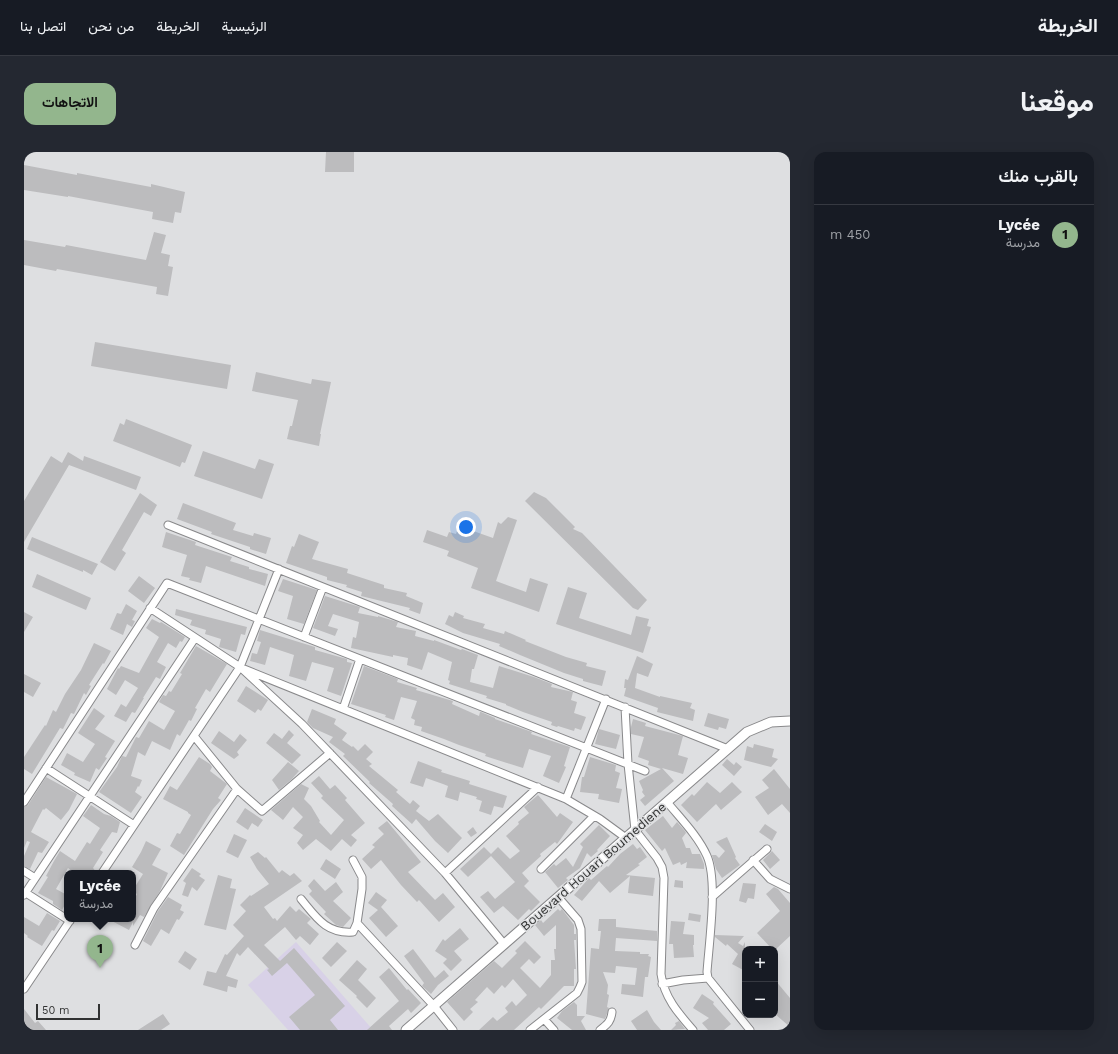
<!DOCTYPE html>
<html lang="ar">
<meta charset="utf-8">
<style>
body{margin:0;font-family:"Work Sans",Vazirmatn,sans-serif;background:#242831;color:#f1f3f6;direction:rtl}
.controls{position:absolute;right:12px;bottom:12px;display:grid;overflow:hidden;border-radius:8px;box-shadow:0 4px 16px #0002}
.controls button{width:36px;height:36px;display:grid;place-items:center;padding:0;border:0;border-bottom:1px solid #363941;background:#171b24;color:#f1f3f6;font:20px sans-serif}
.scale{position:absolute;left:12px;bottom:10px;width:64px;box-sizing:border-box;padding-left:4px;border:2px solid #313232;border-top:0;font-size:11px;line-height:14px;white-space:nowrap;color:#313232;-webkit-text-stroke:3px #dedfe1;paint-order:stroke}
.you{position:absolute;left:442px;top:375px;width:14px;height:14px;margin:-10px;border:3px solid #fff;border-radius:50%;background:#1a73e8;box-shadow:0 0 0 6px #1a73e833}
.badge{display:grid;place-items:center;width:26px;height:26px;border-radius:50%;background:#93b68d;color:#111;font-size:13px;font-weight:700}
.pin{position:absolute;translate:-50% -33px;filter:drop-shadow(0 1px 2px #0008)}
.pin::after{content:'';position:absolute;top:21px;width:14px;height:12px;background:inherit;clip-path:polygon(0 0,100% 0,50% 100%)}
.popup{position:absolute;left:40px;top:718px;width:72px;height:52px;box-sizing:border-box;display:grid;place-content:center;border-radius:8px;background:#171b24;filter:drop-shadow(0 1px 3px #0005);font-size:13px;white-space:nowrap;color:#9ea1a6}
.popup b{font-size:15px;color:#f1f3f6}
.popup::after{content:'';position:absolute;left:50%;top:100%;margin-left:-8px;border:8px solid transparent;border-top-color:#171b24}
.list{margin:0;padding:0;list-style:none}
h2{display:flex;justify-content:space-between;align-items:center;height:52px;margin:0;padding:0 16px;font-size:17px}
h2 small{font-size:13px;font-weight:400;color:#9ea1a6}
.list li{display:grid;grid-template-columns:26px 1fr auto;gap:12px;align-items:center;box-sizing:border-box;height:60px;padding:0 16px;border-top:1px solid #363941}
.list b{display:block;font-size:15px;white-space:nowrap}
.list p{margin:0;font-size:13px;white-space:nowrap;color:#9ea1a6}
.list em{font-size:13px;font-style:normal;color:#9ea1a6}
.map{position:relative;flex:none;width:766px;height:878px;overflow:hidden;direction:ltr;border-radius:12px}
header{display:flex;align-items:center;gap:24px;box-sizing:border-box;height:56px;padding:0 20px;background:#171b24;border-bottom:1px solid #363941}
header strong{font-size:19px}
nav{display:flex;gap:22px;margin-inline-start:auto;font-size:14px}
.intro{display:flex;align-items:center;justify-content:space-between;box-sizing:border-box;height:96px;padding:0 24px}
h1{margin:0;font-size:28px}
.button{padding:10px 18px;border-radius:12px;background:#93b68d;color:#111;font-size:14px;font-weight:700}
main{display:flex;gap:24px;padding:0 24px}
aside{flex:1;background:#171b24;border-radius:12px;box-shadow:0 4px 16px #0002}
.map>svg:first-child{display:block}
.industrial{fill:#d8d1e7}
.building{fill:#bcbcbe}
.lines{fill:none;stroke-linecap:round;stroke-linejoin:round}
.minor-casing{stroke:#89898b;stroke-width:9}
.tertiary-casing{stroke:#89898b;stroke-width:11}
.minor{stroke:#fff;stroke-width:7}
.tertiary{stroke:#fff;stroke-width:9}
.labels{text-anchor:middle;stroke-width:3;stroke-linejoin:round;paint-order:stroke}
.street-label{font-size:13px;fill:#313232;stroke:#dedfe1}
</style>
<header>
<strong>الخريطة</strong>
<nav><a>الرئيسية</a><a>الخريطة</a><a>من نحن</a><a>اتصل بنا</a></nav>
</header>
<div class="intro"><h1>موقعنا</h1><a class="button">الاتجاهات</a></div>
<main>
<aside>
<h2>بالقرب منك<small></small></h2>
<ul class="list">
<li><span class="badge">1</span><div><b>Lycée</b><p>مدرسة</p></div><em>450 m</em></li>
</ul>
</aside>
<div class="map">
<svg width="766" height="878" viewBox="0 0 766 878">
<rect width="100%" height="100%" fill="#dedfe1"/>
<path class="industrial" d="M272,790L349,878H264L224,833Z"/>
<path class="building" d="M302,0H330V20H301Z
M0,13L53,23V21L127,35V32L161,40L157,61L151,60L149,71L128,67L129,60L44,44V45L0,38Z
M130,80L142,83L137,101L146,103L144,114L149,115L144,144L132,142L133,135L33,117L32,119L0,113V88L41,95L42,93L122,108Z
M71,190L207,213L203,237L67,214Z
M232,220L287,232L288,227L307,230L296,282H297L295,294L263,287L266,274H268L274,248L228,239Z
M102,267L168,293L161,311L158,310L156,315L89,289L96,271L100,273Z
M179,299L231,317L235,307L250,312L238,347L170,324Z
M44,300L59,309L60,304L117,325L112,338L45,313L0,390V349L27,304L38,311Z
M510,340L522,346L551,375L549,377L558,381L623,448L614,458L609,456L501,349Z
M116,341L133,353L127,364L120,360L98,398L102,401L91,419L76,410Z
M159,351L212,371L209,378L229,384L230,381L247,386L242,402L226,397V395L187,382L188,380L153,367Z
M484,365L493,368L472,429L502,440L506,426L524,432L515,460L447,436L454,416L423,404L425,399L399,390L403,378L423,385L425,380L432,382L435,374L469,386L474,370L477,372Z
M142,380L172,390L171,393L208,405L206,409L225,415V417L244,422L241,434L182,414L177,431L165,428L166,426L157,424L163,403L138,395Z
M275,382L295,390L288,407L324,417L323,421L360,433V436L383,441L382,444L399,451L396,462L385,458L386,456L337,444L338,440L322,435L323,433L303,428V425L262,411L268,394L270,395Z
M8,385L74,412L68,423L59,418V420L3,397Z
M13,422L67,446L62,458L8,435Z
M115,424L131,436L120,451L104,439Z
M259,427L293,438L280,472L263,467L269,444L254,439Z
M544,435L563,441L555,466L607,483L612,464L625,467L623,474L627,475L619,501L532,472Z
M301,444L336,455L334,461L354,465V464L374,470L372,475L392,479L391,484L410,489V488L437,498L438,497L454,503L450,517H448L446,530L469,536L475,514L510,525L528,532L527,535L549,540L547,548L553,550L550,561L562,565L557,578L551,576L550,579L534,574L533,575L527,573L528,570L499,560L482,553V552L462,546L463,544L425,532L426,529L424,528L428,510L404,500L398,518L383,513L384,506L369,503V505L327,496L329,485L332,486L335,470L309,462L304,474L314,477L311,484L289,476Z
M102,452L113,459L108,468L111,469L108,475L103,472L99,483L86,477L93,461L97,462Z
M152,457L223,475L221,483L217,482L212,500L195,495L197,487L181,482L182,478L166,473L168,468L151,463Z
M0,460L9,465L0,480Z
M431,460L440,464L439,466L461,472L459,476L480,482L481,479L502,488L501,489L542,505L563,511L562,514L582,519L578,534L559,529V527L540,521L496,503L475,494L476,492L439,481L421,472L425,463L429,465Z
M128,467L136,471L137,470L161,485L158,490L156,489L152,496L144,491L133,510L142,515L136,527L132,525L119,546H120L111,561L108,560L102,570L90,564L97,552L102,555L114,536L101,528L92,543L83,537L94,516L95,517L97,514L115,521L135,485L122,476Z
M236,478L291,495V498L323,507V510L328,511L317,544L303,539L310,516L288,510L282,529L265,524L270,503L246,495L241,513L226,509L228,501L233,502L237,490L233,489Z
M70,491L87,499L80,512L79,511L65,533L67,534L62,543L60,541L50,562L47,561L39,577L36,576L8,622L0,617V605L21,573L22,574L29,558L32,560L41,542L57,518Z
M172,494L203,512L186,540L182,537L171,556L173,557L167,569L165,568L156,584L153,582L146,598L128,589L121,604L114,600L107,624L118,628L115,635L114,634L111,640L118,645L107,661L75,640L93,615L98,604L102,605L112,585L115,586L125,569L140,578L151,559L135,550L139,543L142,544L145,539L147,540L158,522L156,521Z
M613,504L629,512L624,525L613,521L611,536L636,545V544L668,551L666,556L671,558L669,569L633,560L634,556L600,544L602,536H600L601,527L604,528Z
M340,514L374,527L373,530L393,536L392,538L429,549L428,552L455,564L456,560H457L471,566V567L508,580L507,582L546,595L540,614L542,615L535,631L519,624L527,604L505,597L499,616L461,604L462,602L435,593L420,587L397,579L398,575L390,573L391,568L387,566L393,549L377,545L370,568L361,565L362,563L327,552Z
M0,522L17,531L9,545L0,540Z
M222,534L244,548L237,559L234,557L231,561L213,549Z
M70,556L81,564L71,577L91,589L81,605L83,606L75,618L72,616L66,630L50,623L51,621L37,613L43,601L59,610L71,592L54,581Z
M288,557L312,567L310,572L323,581L318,588L328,595L329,594L334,599L341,592L349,600L342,607L348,612L345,614L374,638L372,640L386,652L389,648L396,654L392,659L405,669L414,662L438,686L424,701L411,689L392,667L388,672L368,654L369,652L345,631L346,630L319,604L321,602L305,590L309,585L289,576L283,570Z
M684,561L705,567L702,577L695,575L694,578L680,574Z
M609,567L622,571L621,574L659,584L654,603L664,606L659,622L638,616L650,629L621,654L616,648L621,644L618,640L619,638L615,629L637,617L624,613L625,609L614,605L620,585L607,582V575Z
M575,577L596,583L592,597L571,592Z
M265,578L270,583L263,591L277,603L268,612L242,591L250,581L258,587Z
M195,579L210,590L216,582L223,588L213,600L215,603L210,607L187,591Z
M730,592L750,597L748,605L754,607L747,615L720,608L723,594L729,596Z
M175,605L186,612L188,615L186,619L203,632L194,646L197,648L189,657L160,703L146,694L153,681L156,682L167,663L164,661V660L139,647L146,634L153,638Z
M566,605L592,613L591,619L596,621L592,636L598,637L595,651L574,647L575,642L556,640L558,625H560Z
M703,607L710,613L712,610L718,615L710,624L698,613Z
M394,609L418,618L417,620L446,629L445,632L483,644L479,656L470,654L467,663L455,659L458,649L452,647L453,645L436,640L434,649L421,645L424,634L419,632L402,626L399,635L386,631Z
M264,610L275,619L268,627L255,638L248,628Z
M750,617L766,637V661L758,652L744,663L731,645L745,636L738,628Z
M295,624L306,637L311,633L323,646L321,648L341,671L327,683L333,688L327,695L318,687L307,699L292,687L279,698L273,691L279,683L269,676L279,665L269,655L259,668L247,658L277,632L285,636L280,647L287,654L296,669L295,670L307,683L320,668L297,646L299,644L287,631Z
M22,625L53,642L45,658L37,668L22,656L20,658L19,657L7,680L25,690L18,701L14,700L6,717L0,714V704L6,690L3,689L0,696V655L4,653Z
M683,630L696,641L708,630L718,640L697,658L692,652L673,670L657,653L668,642L670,644Z
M514,643L533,665L536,661L549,670L533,692L531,690L516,702L517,704L498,721L505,729L500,734L516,750L507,759L505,757L494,768L479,754L470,761L456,745L464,739L471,747L491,730L467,704L444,725L436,717L460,695L467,702L474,695L486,707L496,699L482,684L495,672L494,670L505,661L500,655Z
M67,653L80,662L87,664L96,670L93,681L88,680L76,698L79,700L69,716L73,721H50L44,716L32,737L43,743V749L38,758L29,752V749L14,741L24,725L22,724L30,709L36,699L51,709L63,690L66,692L76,676L59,664Z
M221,656L239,668L234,675L228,671L224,678L212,670Z
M639,664L648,676L653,670L661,679L662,681L658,686L662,696H666L668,702H676L680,712V717L662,716L663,710L657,713L656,710L649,713L641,696L638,699L621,678Z
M363,669L397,710L384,720L411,748L419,741L431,755L415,770L395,748L393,750L377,733L357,708L347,717L338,707L351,695L348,693L360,682L354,676Z
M741,672L753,680L748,689L735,680Z
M575,673L586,684L573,698L574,699L567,705L563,701L556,716L542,726L544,728L534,736L521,720L530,712L532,714L542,706L549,715L559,695L556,692Z
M449,675L453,681L447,685L443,680Z
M210,682L223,688L214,706L202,700Z
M703,685L712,705L711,706L716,713L698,726L692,717L688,703H692L695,706L701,699L692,690Z
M122,689L137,697L128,713L144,721L136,739L120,765L116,763L109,774V770L105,778L84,767H109V750L113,742L109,739V738L119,722L108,715L117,700Z
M609,692L613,697L616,695L623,705L614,712L616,713L602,723L631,726L629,744L604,741L606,724L586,741L575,729L558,749L550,743L565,726L567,728L583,714L584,715L596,702Z
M748,699L756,708L746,717L739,708Z
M234,700L241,706L242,705L255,721L258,718L266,724L270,721L278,729L240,755L249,767L251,766L253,769L266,754L272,760L275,757L287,767L283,771L295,782L286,793L276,784L272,788L261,775L240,793L256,809L270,796L321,854L306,868L314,878H276L265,865L291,843L263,811L248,824L243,818L245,817L224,795L216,804L213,801L202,824L214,828L212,836L204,834L203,840L179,833L183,819L192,821L201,802L203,803L220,784L209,773L222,759L216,753L226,743L227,744L245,732L233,717L226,705Z
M302,707L317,717L311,727L296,717Z
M168,716L177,722L175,724L181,728L173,739L168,735L164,745L158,743L162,731L159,729Z
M194,723L208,727L206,736L212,737L202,778L180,773Z
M290,727L301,739L312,730L319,740L309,749L327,766L319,775L312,773L300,762L302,760L285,742L288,739L284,734Z
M651,728L659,729V736L650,735Z
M719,731L732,732L730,747L724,746L722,751L715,749Z
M750,735L754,737L766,751V784L752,797H748L733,781L756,759L742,742Z
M352,740L363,748L357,755L374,774L362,785L345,766L354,758L344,751Z
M144,745L158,753L156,758L160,760L155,768L153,767L145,782L137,777L127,794L119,789L134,759Z
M534,757L536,759L538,757L550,773V782H552V788H550L552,817H550V834H540L517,857L515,855L490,878H455L469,865L473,869L484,860L481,856L488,849L492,854L503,843L489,827L481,836L478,833L470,842L463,835L451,848L454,850L446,857L449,860L440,869L423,850L470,809L478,816L493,801L491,799L501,789L517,805L510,812L505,807L496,816L516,836L527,823V808H531L530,797H532V773L520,784L511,773L517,768L519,771Z
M23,761L36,769L30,779L28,778L18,794L3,785L4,784L0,781V765L15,774Z
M665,761L677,763L676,770L664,768Z
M575,767H592V775L633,779V789L592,786L591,799L616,800V802H625L624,804L627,805L624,825H621L619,845L597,842L598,832L611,833L613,816L592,814L591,821L579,820L584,833L583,842L585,843L583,855L585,856L581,867L562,862L567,796L575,797L577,779H574Z
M647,769L661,770L659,782L670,783V793H669L670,805L650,806L649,792H645Z
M436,776L445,787L430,799L438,808L427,819L419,811L423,807L411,799L419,787L421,789Z
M691,783L720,784L714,791L719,794L721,790V819L708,812L714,802L703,792L702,794L691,785Z
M313,790L323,799L307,815L298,806Z
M389,797L411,826L420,818L425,824L414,833L407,842L398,834L400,831L380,804Z
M161,799L173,807L166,818L154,810Z
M333,808L343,817L334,828L352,846L343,856L332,845L333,844L315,828Z
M365,816L383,838L384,837L397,851L387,861L384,857L365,874L368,878H343L375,849L355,825Z
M751,828L766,846V875L751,862Z
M678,842L690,850L689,852L707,872L700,878H684L678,871L685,866L669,856Z
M550,850L553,853V864H561L557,869L562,878H548L533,866L538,859Z
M0,857L11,871L14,869L22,878H0Z
M623,858L630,870L637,878H613L607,869Z
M139,862L146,872L137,878H114Z
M655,869L661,877L647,878L652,873L651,871Z"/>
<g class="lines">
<g class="minor-casing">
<path id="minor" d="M144,373L704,597
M126,456L216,515L278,572L421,721L480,792
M280,485L299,435
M220,517L542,647L576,667L602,686
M601,555L604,612L611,678L633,706L638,715L640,726L637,822C640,845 654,861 669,878
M319,557L336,507
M170,584L213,637L238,659L306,601
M22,616L110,673
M542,647L582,547
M0,650L143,431L621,619
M643,650C657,667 674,684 683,704C694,729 685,791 683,820L684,826L726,878
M729,708L746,727L766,737
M517,717L570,664
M0,719L11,726
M78,721L216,515L255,417
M421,721L514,635
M2,741L46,769
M0,743L171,486
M688,745L743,697
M277,747C292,765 302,782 329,780L333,771L338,737V725L329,708
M333,771L410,854L429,878
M111,793L130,756L213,637
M638,832L659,828L684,826
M0,837L47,767
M520,867L530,878
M506,878L553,841L556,835L558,830L557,777L554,768L534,745
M576,878C584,872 587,869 588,860"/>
</g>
<g class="tertiary-casing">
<path id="tertiary" d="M382,878L723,580L747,570L766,569"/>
</g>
<use href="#minor" class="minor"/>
<use href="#tertiary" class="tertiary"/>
</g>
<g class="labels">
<g class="street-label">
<text transform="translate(569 714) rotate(-41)" y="5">Bouevard Houari Boumediene</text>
</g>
</g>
</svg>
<div class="controls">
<button>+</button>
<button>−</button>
</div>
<div class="scale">50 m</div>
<div class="you"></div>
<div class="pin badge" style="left:76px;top:816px">1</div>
<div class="popup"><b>Lycée</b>مدرسة</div>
</div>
</main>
